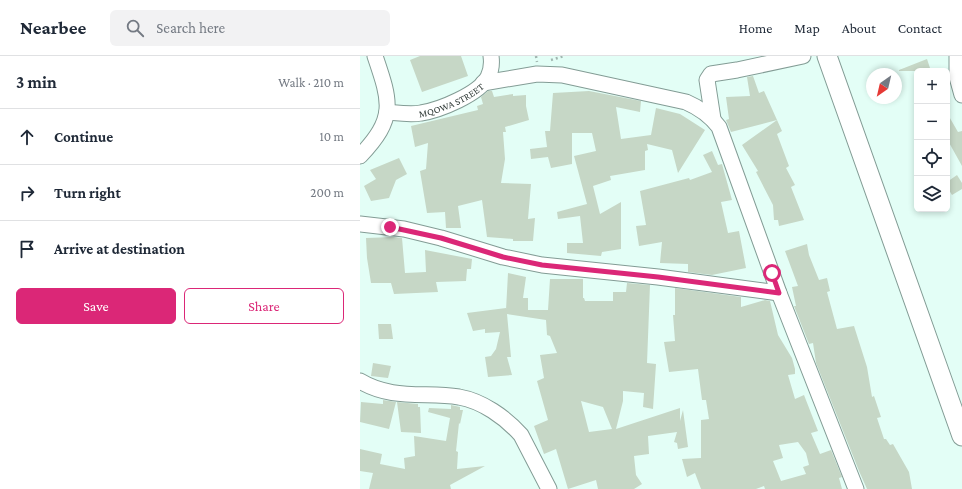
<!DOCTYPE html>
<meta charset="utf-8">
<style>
body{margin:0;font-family:"Crimson Pro",serif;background:#f2f2f3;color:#1f2937}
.controls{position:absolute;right:12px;top:12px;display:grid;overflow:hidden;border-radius:6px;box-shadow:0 2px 6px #0003}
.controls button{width:36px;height:36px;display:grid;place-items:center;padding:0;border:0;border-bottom:1px solid #e0e1e3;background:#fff;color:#1f2937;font:20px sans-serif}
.compass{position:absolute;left:506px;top:12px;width:36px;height:36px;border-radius:50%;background:#fff;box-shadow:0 2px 6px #0003;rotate:214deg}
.stop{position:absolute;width:12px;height:12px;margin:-9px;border:3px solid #db2777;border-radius:50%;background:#fff}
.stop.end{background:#db2777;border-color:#fff;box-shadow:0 1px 4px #0008}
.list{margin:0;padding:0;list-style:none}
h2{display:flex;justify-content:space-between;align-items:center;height:52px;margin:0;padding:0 16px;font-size:17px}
h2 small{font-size:13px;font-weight:400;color:#747a83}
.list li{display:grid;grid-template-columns:26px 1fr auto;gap:12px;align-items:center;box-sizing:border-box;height:56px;padding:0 16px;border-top:1px solid #e0e1e3}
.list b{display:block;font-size:15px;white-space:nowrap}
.list em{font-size:13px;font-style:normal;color:#747a83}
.actions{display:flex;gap:8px;padding:12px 16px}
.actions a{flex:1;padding:9px 0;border:1px solid #db2777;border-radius:6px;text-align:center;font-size:14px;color:#db2777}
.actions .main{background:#db2777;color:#fff}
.icon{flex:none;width:22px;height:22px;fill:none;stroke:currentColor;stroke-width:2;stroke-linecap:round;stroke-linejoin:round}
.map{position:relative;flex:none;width:602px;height:433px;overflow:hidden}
header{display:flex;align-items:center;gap:24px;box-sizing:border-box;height:56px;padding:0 20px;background:#fff;border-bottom:1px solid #e0e1e3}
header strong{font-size:19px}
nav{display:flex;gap:22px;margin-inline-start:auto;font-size:14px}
.search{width:280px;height:36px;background:#f2f2f3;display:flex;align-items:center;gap:10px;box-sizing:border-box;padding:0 14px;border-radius:6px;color:#747a83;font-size:15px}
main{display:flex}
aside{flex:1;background:#fff}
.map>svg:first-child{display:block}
.building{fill:#c6d7c6;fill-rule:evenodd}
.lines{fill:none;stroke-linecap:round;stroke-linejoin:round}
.minor-casing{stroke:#839c95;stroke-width:17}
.major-casing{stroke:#839c95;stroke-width:21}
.path{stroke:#a1b6b0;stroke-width:2.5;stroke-dasharray:2 3;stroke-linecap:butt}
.minor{stroke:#fff;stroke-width:15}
.major{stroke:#fff;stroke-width:19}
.route{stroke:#db2777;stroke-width:5}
.labels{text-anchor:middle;stroke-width:4;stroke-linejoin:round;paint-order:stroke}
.street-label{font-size:10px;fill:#303a37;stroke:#fff}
</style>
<header>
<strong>Nearbee</strong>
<div class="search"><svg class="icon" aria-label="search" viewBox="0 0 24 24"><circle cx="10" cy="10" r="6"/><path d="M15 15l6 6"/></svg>Search here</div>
<nav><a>Home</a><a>Map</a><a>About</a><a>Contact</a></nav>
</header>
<main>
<aside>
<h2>3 min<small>Walk · 210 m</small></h2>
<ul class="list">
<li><svg class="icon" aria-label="ahead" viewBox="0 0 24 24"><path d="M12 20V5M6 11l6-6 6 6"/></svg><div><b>Continue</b></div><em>10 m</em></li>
<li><svg class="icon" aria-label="right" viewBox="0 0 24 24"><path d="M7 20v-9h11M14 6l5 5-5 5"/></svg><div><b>Turn right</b></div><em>200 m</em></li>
<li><svg class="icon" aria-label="arrive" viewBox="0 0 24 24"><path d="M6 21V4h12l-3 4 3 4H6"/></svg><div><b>Arrive at destination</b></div></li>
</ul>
<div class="actions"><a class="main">Save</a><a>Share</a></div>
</aside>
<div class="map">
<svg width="602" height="433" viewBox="0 0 602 433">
<rect width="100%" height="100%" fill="#e3fef6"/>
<path class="building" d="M60,0H101L108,20L62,36L50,4Z
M567,3L571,15H539V14Z
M393,20L399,37L404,35L417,64L371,76L366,64L369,63L366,41L390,40L387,21Z
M128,35H132L134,41L153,38V40L166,39V50L169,64L145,71L146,76H143L145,103L141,127L171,128L168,163L175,162L173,185H153V183L127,181L122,144L98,150L101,172H86L85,156L67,157L60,115L66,113L68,87L55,91L51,70L118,54L117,50L123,48L121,41Z
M229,35L281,45L280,56L256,51L261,83L291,79L296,52L320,58L345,74L318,117L312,94L287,88L288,94L285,95V114L250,120L251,124L233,130L240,158L261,146V193L242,196L241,200L207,197V187H223L220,160L198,163L197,156L227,148L214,100L236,95L232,77H212V108L191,112L188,101L171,103L170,93L187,91L185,75H190L193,37Z
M587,57L598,76L602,75V110L587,83Z
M417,64L422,75L417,78L429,110L426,112L435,129L431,131L444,164L419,170L418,164H414L413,149L396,116L398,115L382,89Z
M352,95L358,109L362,108L372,144L361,146L368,177L379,175L386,212L352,219L328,216V208L300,207L302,186L279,190L276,170L286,169L280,135L329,122L330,124L352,116L343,99Z
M39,102L47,118L36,124L29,142L11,145L4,130L16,123L10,114Z
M597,119L602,127V133L592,139L587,131V126Z
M34,181L42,182L45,217L66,216L65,194L112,203L111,213H107L106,225L76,226L78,236L34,238L31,227H11L7,202L6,182Z
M447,188L449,199L459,224L467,222L470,235L467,236L477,273L494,270L507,311L512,341L514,340L521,361L517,362L524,383H526L530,389L533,388L549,416L552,433H507L499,415L456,307L453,287L449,288L434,250H436L432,231L438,230L425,195Z
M148,217L166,221L163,242H168V254H188L190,223H223V242H224L225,245H253V236H266L267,227L290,229L287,307L296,308L293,353L283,351L284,337L263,335V345L256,373L320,352V365L323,354L328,391L318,393L317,387L314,386L317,376L288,380L289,398L274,400L276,419L282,428L274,433H238L236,424L208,433L196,393L184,398L174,370L188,364L177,325L184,322L180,299L197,297L190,280L187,279L186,264L147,258L151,301H147L152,319L128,321L125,301L131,300L136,293L140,276L125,277V273L113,275L107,257L146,252V254ZM221,345L243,351L252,373L229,376Z
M315,232L381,241V251L405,244L410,245L418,279L432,302L435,313V318L428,319L435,343L444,339L458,375L451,377L460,398L471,394L482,421L479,422L482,433H405L404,430L396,433H341L335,417L327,421L322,403L341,402V364L349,363L346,344H342L338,313L309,316L304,286L315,285L313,259H315ZM438,386L446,397L449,409L443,411L446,418L421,425L413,405L423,402L419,389Z
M18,268H31L33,283H19Z
M13,307L31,310L28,322L11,320Z
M23,344L36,346L29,373L0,366L1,346L23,348Z
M37,346L58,348V351H60L61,377L41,376Z
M91,349L100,351V354H103L100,368L99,367L96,395L98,396L97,413L125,410L90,429L91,433H9L13,417L0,415V393L22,398L20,408L45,413L44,402L55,400L54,380L86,385L90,362L68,356L69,352L91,353Z"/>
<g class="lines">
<g class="minor-casing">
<g id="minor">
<path d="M597,0V21L602,39"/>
<path d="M123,27L177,18L202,19L326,46C340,52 350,59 359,71L419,237L496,433"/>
<path id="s1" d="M27,56C38,57 50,59 61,57C80,54 119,38 128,21C131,15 132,7 131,0"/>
<path d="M353,63L347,24L351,18L377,14L443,0"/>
<path d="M0,100C36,62 31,47 15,0"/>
<path d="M0,168L44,173L81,182L143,201L182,209L298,221L419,237"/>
<path d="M0,325C31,344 65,336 99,341C122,345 145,361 161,379L189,433"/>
</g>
</g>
<g class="major-casing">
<path id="major" d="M467,0L602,380"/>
</g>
<path class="path" d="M176,0L177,6
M191,4L204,0"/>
<use href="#minor" class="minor"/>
<use href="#major" class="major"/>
</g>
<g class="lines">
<path class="route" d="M30,171L81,182L143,201L182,209L298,221L419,237L412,217"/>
</g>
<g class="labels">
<g class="street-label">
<text dy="4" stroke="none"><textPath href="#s1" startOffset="67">MQOWA STREET</textPath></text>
</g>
</g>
</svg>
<div class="controls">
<button>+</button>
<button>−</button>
<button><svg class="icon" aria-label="locate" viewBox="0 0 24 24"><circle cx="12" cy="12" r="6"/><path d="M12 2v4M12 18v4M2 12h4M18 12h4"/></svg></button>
<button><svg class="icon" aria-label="layers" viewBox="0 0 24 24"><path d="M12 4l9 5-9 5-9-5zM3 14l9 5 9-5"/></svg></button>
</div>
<svg class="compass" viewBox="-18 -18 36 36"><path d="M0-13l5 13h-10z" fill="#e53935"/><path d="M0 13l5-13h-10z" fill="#747a83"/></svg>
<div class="stop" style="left:412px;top:217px"></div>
<div class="stop end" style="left:30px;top:171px"></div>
</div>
</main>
